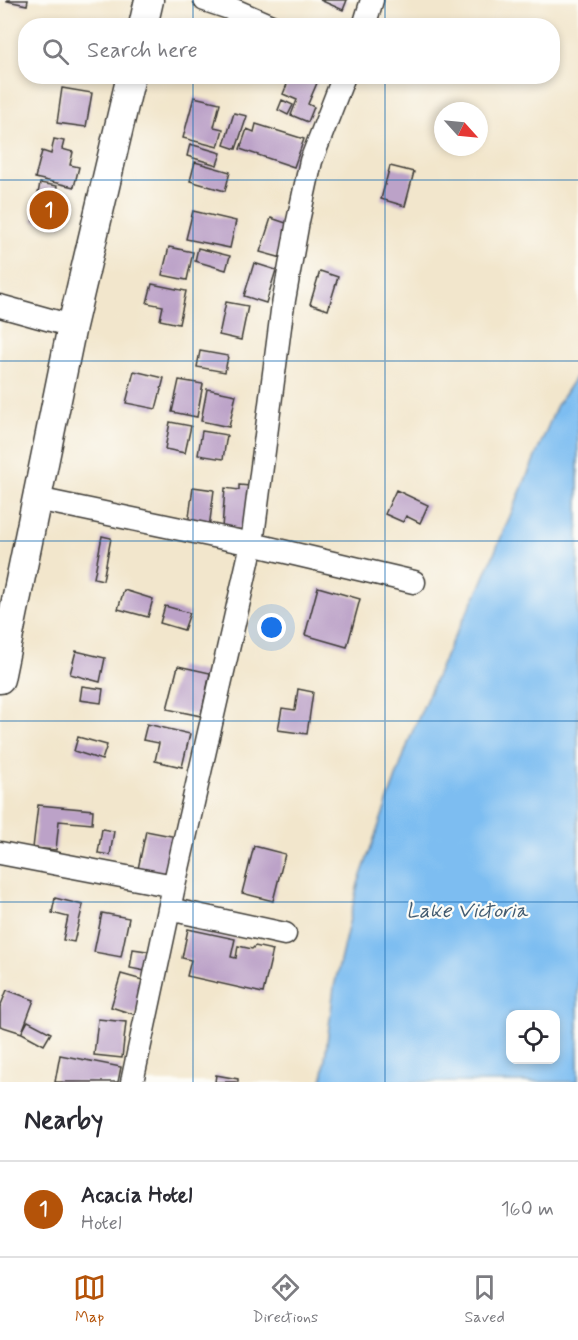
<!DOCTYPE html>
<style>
body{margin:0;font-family:Mynerve,sans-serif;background:#f7f7f7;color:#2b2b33}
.controls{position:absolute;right:18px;bottom:18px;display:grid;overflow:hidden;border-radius:12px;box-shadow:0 3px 9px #0003}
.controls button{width:54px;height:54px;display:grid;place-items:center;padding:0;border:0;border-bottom:2px solid #e1e1e2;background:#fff;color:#2b2b33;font:30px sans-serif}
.compass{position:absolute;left:434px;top:102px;width:54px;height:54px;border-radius:50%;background:#fff;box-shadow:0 3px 9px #0003;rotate:117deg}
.you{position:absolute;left:272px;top:628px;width:21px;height:21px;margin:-15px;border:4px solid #fff;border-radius:50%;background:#1a73e8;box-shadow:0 0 0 9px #1a73e833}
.badge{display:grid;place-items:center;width:39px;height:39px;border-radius:50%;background:#b45309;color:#fff;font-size:20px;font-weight:700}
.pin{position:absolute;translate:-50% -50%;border:3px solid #fff;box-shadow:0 2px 6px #0006}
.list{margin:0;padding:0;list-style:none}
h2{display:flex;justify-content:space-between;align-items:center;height:78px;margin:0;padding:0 24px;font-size:26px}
h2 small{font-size:20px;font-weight:400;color:#7c7c81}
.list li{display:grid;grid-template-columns:39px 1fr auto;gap:18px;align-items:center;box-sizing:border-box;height:96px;padding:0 24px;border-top:2px solid #e1e1e2}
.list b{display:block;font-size:22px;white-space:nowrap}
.list p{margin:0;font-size:20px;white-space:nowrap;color:#7c7c81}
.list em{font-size:20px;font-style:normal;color:#7c7c81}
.icon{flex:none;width:33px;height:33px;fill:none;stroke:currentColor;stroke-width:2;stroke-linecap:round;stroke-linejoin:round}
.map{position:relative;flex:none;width:578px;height:1082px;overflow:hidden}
.search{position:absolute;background:#fff;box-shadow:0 3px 9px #0003;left:18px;right:18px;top:18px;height:66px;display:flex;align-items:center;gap:15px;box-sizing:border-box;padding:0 21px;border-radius:24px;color:#7c7c81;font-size:22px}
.sheet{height:174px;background:#fff}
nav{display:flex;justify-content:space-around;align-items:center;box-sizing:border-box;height:84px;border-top:2px solid #e1e1e2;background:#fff;font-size:16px;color:#7c7c81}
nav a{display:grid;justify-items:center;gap:3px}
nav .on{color:#b45309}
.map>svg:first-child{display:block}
.water{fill:#7dbdf1;stroke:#4c6c86;stroke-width:1.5;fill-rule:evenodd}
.building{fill:#bca2c8}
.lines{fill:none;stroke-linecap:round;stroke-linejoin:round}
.minor-casing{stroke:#3c3a36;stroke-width:25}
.tertiary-casing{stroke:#3c3a36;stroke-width:31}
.minor{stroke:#fff;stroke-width:22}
.tertiary{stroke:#fff;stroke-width:28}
.grid{fill:none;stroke:#1f6fb2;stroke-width:1.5;stroke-opacity:0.55}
.labels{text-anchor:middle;stroke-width:4.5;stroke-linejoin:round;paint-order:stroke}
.water-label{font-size:21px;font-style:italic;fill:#435c71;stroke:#fdfcf7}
</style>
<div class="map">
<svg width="578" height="1082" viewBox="0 0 578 1082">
<rect width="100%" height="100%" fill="#fdfcf7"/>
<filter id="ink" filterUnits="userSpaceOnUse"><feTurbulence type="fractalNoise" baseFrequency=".0167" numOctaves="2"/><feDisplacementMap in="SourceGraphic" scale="12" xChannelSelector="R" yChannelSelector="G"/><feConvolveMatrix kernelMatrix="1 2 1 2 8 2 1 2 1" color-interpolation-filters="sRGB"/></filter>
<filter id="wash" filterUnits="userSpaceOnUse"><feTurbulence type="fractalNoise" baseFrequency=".008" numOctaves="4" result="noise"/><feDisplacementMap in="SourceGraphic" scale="24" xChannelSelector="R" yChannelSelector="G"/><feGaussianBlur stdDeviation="1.35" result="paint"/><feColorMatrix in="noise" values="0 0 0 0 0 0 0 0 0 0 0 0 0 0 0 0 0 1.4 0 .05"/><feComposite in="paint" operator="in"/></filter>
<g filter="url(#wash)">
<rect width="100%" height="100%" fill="#f2e6cc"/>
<path class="water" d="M578,373V1082H322L334,987L358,884L411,735L450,645L480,587L557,405ZM510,1014H556V1060H510Z"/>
<g id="blocks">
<path class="building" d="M7,0H28L27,5L7,1Z
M320,0H347L343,10Z
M304,76H320L308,104L314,107L308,122L291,115L297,100L283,94L290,77L302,82Z
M62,88L92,93L86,127L57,123Z
M194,97L220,103L214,127L223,129L218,147L183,138Z
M282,100L293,105L288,115L278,110Z
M234,113L247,116L236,149L224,145Z
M256,124L304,139L294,167L240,149L247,129L254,132Z
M54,139L64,141L62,149L73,152L70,165L79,167L74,187L35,178L42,151L51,154Z
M190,144L221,153L217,165L187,156Z
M195,162L230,172L225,191L190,181Z
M390,166L414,172L405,206L381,199Z
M40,183L57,186L54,197L66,199L61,226L33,221Z
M193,211L236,221L230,248L186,239Z
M271,218L292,225L282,258L260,252Z
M169,247L193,252L187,280L162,275Z
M198,248L230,256L226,270L195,261Z
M254,263L276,270L266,303L244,296Z
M320,271L338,277L328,310L310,304Z
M152,284L186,291L179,324L160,320L163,306L147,303Z
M226,302L248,306L241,340L219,335Z
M200,351L228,356L225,372L197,367Z
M134,371L164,378L156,409L126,403Z
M179,380L203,384L197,417L172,412Z
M207,389L236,395L229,427L201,421Z
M170,422L191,426L185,453L165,449Z
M202,431L227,435L223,459L198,455Z
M239,485L250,486L246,530L222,528L225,488L239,490Z
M193,487L214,490L209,528L188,525Z
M396,490L428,505L420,523L406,516L403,522L385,514Z
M102,536L111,538L103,580L94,578Z
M318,587L360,599L347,647L305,635Z
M124,590L153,599L148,617L118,609Z
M165,606L190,613L184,630L160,623Z
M76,651L105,658L100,682L70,674Z
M178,666L210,673L201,716L167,709Z
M82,686L103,689L101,703L80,700Z
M298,689L313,692L307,734L278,730L282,708L295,710Z
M147,724L190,734L182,767L155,761L159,743L143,740Z
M78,737L107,745L102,760L74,751Z
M38,805L93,810L92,824L59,821L56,850L33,848Z
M102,829L114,831L110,855L98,853Z
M146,831L177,837L168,875L138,869Z
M254,846L285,854L273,901L242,893Z
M55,898L83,905L74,942L63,940L68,917L52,913Z
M102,913L129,918L121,957L94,952Z
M188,929L235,939L231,957L236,958L238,946L252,949L255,946L273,950L263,993L187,976L191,960L182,958Z
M133,949L153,952L150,972L130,968Z
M121,974L146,981L136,1015L111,1007Z
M7,990L34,1000L22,1032L28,1021L51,1033L44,1045L22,1033L0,1026V1007Z
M98,1019L126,1022L122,1058L94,1055Z
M60,1055L121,1067L118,1082H55Z
M216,1075L238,1079V1082H215Z"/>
</g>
</g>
<g filter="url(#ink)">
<use href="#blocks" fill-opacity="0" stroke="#3c3a36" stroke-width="1.5"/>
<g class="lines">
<g class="minor-casing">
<path id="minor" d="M205,0L232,9L271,26
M364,26L372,0
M0,306L72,326
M37,499L252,544L414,582
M0,853L174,886
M169,909L285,934
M132,1082L174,886L252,544L282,311L298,221L311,161L344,76"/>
</g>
<g class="tertiary-casing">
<path id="tertiary" d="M143,26L149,0
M0,679L72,326L131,76"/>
</g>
<use href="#minor" class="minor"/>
<use href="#tertiary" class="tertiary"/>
</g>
</g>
<path class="grid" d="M193,0V26M385,0V26M193,76V1082M385,76V1082M0,180H578M0,361H578M0,541H578M0,721H578M0,902H578"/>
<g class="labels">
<g class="water-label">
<text x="467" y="917">Lake Victoria</text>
</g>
</g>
</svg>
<div class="controls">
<button><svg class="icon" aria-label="locate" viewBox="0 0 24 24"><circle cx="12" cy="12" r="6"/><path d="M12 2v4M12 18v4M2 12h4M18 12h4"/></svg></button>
</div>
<svg class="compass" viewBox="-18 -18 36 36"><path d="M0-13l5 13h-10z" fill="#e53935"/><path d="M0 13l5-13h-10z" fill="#7c7c81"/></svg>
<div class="you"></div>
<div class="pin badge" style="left:49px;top:210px">1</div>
<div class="search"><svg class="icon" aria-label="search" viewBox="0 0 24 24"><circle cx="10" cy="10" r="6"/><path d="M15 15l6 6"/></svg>Search here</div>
</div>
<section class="sheet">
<h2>Nearby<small></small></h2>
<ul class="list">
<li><span class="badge">1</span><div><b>Acacia Hotel</b><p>Hotel</p></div><em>160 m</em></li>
</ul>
</section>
<nav>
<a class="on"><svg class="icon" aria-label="map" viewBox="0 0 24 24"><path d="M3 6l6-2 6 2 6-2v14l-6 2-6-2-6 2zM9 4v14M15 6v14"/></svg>Map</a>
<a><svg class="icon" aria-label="directions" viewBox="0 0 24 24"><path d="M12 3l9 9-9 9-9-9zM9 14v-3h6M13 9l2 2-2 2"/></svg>Directions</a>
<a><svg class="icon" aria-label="saved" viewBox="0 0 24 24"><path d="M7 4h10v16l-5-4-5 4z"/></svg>Saved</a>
</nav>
